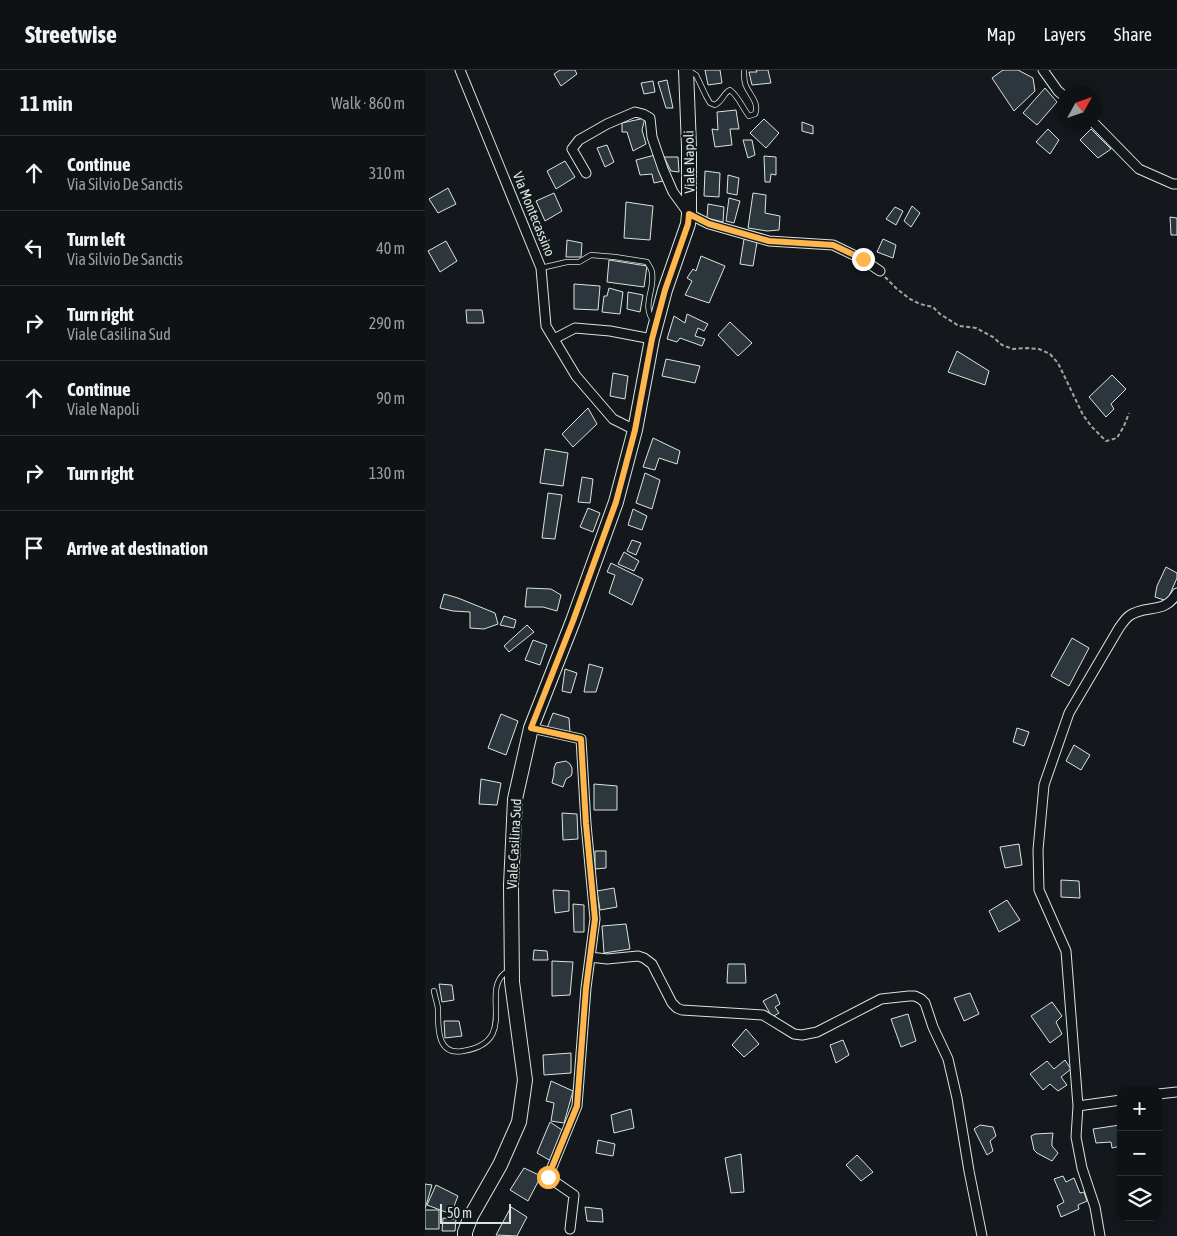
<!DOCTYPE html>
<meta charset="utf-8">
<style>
body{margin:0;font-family:"Asap Condensed",sans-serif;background:#1d2022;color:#f1f3f6}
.controls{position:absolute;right:15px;bottom:15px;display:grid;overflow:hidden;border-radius:10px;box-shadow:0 2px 8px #0003}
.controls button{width:45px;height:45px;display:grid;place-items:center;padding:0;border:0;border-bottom:1px solid #2f3234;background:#0f1215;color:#f1f3f6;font:25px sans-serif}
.compass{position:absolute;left:632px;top:15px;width:45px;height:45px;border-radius:50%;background:#0f1215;box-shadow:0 2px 8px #0003;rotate:50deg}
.scale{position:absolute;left:15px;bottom:12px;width:71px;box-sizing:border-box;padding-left:5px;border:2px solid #d8e6dc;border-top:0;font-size:14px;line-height:18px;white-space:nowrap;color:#d8e6dc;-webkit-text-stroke:4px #14181c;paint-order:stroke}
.stop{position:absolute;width:15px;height:15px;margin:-11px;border:4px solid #ffb74d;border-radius:50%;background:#fff}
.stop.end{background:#ffb74d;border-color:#fff;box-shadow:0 1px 5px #0008}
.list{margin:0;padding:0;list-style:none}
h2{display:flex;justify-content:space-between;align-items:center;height:65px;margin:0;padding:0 20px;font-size:21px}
h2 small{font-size:16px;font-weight:400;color:#9b9ea0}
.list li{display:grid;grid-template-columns:32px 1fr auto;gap:15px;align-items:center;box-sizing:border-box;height:75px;padding:0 20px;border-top:1px solid #2f3234}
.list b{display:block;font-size:19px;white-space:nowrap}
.list p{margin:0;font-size:16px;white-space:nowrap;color:#9b9ea0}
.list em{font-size:16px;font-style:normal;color:#9b9ea0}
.icon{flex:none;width:28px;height:28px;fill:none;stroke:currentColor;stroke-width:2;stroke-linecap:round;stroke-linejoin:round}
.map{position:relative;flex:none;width:752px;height:1166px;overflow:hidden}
header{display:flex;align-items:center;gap:30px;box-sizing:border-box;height:70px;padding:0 25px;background:#0f1215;border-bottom:1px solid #2f3234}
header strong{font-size:24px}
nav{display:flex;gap:28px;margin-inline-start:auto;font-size:18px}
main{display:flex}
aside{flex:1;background:#0f1215}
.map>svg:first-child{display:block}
.building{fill:#2c363c;stroke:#d8e6dc}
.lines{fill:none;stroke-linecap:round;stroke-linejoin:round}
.lane-casing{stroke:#d8e6dc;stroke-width:6}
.street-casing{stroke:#d8e6dc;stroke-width:11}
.primary-casing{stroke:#d8e6dc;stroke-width:16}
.path{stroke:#9da8a2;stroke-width:2;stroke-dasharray:4 2.5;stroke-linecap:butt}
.lane{stroke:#14181c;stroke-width:4.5}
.street{stroke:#14181c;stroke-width:9}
.primary{stroke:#14181c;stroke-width:14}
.route{stroke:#ffb74d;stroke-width:6}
.labels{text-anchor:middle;stroke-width:4;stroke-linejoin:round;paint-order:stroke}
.street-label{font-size:14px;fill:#d8e6dc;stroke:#14181c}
</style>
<header>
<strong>Streetwise</strong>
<nav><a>Map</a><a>Layers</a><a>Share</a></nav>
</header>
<main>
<aside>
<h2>11 min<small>Walk · 860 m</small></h2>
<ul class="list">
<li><svg class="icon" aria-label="ahead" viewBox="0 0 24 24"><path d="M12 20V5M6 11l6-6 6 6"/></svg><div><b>Continue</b><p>Via Silvio De Sanctis</p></div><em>310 m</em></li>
<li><svg class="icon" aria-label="left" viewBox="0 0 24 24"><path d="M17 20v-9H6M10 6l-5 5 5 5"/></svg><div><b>Turn left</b><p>Via Silvio De Sanctis</p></div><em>40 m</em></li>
<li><svg class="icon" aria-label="right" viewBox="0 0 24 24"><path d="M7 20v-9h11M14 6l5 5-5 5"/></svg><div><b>Turn right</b><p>Viale Casilina Sud</p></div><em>290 m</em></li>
<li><svg class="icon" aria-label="ahead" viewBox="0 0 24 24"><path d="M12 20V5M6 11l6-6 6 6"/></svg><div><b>Continue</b><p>Viale Napoli</p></div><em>90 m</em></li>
<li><svg class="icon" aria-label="right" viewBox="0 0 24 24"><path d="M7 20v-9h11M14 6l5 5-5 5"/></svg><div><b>Turn right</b></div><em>130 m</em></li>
<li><svg class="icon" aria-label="arrive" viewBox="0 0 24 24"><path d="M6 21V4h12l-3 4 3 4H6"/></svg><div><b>Arrive at destination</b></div></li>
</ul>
</aside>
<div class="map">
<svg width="752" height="1166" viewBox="0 0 752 1166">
<rect width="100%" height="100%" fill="#14181c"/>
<path class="building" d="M135,0H150L152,4L136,16L129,4Z
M280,0H295L297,13L283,15Z
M331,0H343L346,13L327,15L324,2H332Z
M578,0H593L608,8L610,21L589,41L567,8Z
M242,10L248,38H241L233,12Z
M228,11L230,22L219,24L216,13Z
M620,18L632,32L612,55L598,43Z
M311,40L314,59H305L307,75L290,77L287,59L293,60L292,42Z
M220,48L217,60L221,74L208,81L202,62H197V53Z
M339,49L354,63L341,78L325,63Z
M377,52L388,56V64L377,61Z
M623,59L634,70L625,84L611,72Z
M666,59L686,79L673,88L655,70Z
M318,70H327L330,85L323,88Z
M182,75L189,92L180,97L172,78Z
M230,85L238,111L229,113L227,104L215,105L211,90Z
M339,86L351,87V105L346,104L345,112H340Z
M239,87H253L254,102L246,101Z
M140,91L150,107L131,119L122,101Z
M280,101L295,103L294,127L279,126Z
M303,105L314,108L312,125L302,123Z
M23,118L31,134L13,143L4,129Z
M129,123L137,141L120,151L111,131Z
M328,123L341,125L340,143L355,146L354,160L342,161L323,158Z
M304,128L315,131L309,153L301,151Z
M201,132L228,136L225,170L199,168Z
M283,134L299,137L298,152L282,148Z
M487,136L495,143L486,157L479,151Z
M470,137L478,141L471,155L461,149Z
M745,147L752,148V165H746Z
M319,169L332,172L328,196L315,194Z
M458,169L471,175L468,188L452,182Z
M142,170L157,173L156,187H141Z
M21,171L32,191L15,202L3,181Z
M276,186L300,196L284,233L260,225L267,211L262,208L268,199L271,201Z
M184,190L222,196L219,217L182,212Z
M149,214L175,216L173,240L149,239Z
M184,218L198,222L195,244L177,242L179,226H182Z
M203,222L218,225L215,242L202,239Z
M41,240H57L59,253H42Z
M262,244L283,254L279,261L273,258L270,266L280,269L277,276L255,268L252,272L242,269L249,246L260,253Z
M305,252L327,273L313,286L293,265Z
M532,281L564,301L560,315L523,302Z
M241,289L275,296L270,313L237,306Z
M188,303L203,306L200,329L185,326Z
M687,305L701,319L686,334L689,339L681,347L664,327Z
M163,338L172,354L148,377L137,364Z
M228,368L255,381L252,394L234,388L230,400L218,397Z
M120,379L143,383L138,416L115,413Z
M220,403L235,410L227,439L211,433Z
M157,407L168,409L165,433L153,432Z
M123,423L137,425L130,469L117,468Z
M163,438L175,443L168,462L155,457Z
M208,439L222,446L217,460L203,455Z
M207,470L216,473L211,485L202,481Z
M199,482L214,491L209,501L193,494Z
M186,493L218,509L207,535L184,523L190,505L182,502Z
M741,497L752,503V508L742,531L730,527L732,516Z
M102,518L126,519L136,525L132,541L118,537H100Z
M19,524L33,528L70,543L73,554L59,559L45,558V542L28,541L15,538Z
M79,546L91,550L89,558L75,555Z
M102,555L109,562L84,582L79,576Z
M647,568L664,578L644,616L626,606Z
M108,570L122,575L115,595L100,590Z
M164,594L178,598L171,622H159Z
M140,599L152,603L146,623L137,621Z
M128,643L144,648L145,662L122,658Z
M76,644L93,651L81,685L63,678Z
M592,658L604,662L599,676L588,672Z
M649,675L665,685L656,700L641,691Z
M141,691L145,694L147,698V703L146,706L141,709L138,717L127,713L129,704V698L131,693Z
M56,709L76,713L72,735L54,734Z
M169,714L192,716V740H169Z
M137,743L152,744L153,769L138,770Z
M594,774L597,795L580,798L575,777Z
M170,781H181V798L170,799Z
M636,810L654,811L655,828L636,827Z
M189,818L192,837L175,840L172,821Z
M128,820L144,821V841L130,843Z
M582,830L595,850L574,862L564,841Z
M148,834L159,835V862H149Z
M201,854L205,879L179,883L177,856Z
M109,880L122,881L123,890H108Z
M127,891L148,892L145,925L127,926Z
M303,894H320L321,913H302Z
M14,914L27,915L29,930L17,932Z
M545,923L554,944L539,951L529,928Z
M351,924L355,934L350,937L354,943L347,947L338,931Z
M627,932L637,946L631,952L637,964L625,973L606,946Z
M483,944L491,971L476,977L466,949Z
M19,951H34L37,966L20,968Z
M321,959L334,974L319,987L307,975Z
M418,970L424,985L411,993L405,975Z
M146,983V1003L119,1005L118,985Z
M640,990L646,999L636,1007L642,1015L633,1021L625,1014L618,1020L605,1004L622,991L629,999Z
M126,1011L148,1021L139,1053L126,1051L129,1033L121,1031Z
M206,1039L209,1058L189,1063L186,1045Z
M125,1052L140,1062L126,1091L112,1083Z
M555,1055L568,1057L571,1066L565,1071L568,1081L562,1085L549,1059Z
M695,1055L696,1076L687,1078L686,1072L671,1073L668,1059Z
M628,1063L627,1071V1076L633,1083L627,1091L612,1083L609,1080L606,1066L610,1064Z
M173,1070L190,1074L188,1086L171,1083Z
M316,1084L319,1122L306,1123L300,1088Z
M432,1085L448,1102L436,1111L421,1095Z
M99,1098L116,1106L103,1131L85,1120Z
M638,1106L641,1112L649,1108L655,1123L659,1122L662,1131L653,1135L654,1139L636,1147L632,1136L639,1132L629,1109Z
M0,1114L7,1115L0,1139Z
M11,1115L33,1126L26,1144L2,1135Z
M86,1137L102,1147L92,1166L71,1165Z
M160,1137L177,1139L178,1152L162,1151Z
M0,1140H14V1159H0Z
M18,1148L31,1149L30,1161H17Z"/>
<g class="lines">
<g class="lane-casing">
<path id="lane" d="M264,1L271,5L281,26L285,33L290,35C299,30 298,23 305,20C314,27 317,37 324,46L330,44C335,32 323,24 320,13C319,9 319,4 319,0
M116,198L142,192H154L166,185L190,187L222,192C224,196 227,199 227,203C230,221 216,235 229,252
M9,921C10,928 13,934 13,940C13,958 12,986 38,981C95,972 55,922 80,903L86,904"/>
</g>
<g class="street-casing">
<path id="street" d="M35,0L116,198L121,256L151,306L188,349L210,360
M618,0L633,21L640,27
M668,52L714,99L748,114H752
M161,103L147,79L154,70L182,54L210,42L218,44L225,48L227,67L238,99L248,122L264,144L284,154L344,171L408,175L437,189L455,201
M129,269L150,258L185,261L227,269
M106,658L156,669L161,754L170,849L161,918L152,1036L123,1107L149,1125L145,1159
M165,887L182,889L213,886L219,888L227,894L247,933L252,938L257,940L338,945L369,964L377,965L392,962L456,929L484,926H490L496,929L500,933L508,957L523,989L532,1028L544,1101L557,1166
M733,1024L752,1022
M653,1036L641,881L614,820L613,780L619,715L644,643L694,558C697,554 700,549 704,546C720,534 740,545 752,523
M675,1166L670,1137L657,1098L651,1067L653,1036L696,1030"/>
</g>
<g class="primary-casing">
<path id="primary" d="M40,1166V1162L46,1146L75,1095L94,1052L100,1010L87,912L86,815L90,729L106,658L148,551L191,432L210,360L227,269L240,220L263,154L264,144V77L261,0"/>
</g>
<path class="path" d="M460,207L472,219L485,229L495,234L508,237L515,244L534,256L551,258L568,267L577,275L588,279L602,278L614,279L625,284L633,293L658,345L667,357L681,371L692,368L699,356L704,343"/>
<use href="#lane" class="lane"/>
<use href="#street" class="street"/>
<use href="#primary" class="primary"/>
</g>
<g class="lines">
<path class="route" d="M123,1107L152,1036L161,918L170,849L161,754L156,669L106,658L148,551L191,432L210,360L227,269L240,220L263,154L264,144L284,154L344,171L408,175L438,189"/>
</g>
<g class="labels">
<g class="street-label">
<text transform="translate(264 92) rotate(-91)" y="5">Viale Napoli</text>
<text transform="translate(109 144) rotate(68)" y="5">Via Montecassino</text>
<text transform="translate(89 774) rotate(-87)" y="5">Viale Casilina Sud</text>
</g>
</g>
</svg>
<div class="controls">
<button>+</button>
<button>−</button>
<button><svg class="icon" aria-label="layers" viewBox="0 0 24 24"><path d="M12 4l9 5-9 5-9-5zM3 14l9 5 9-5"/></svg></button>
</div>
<svg class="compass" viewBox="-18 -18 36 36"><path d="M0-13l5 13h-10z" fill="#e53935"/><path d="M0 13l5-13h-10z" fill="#9b9ea0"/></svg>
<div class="scale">50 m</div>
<div class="stop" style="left:123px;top:1107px"></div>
<div class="stop end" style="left:438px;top:189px"></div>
</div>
</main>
